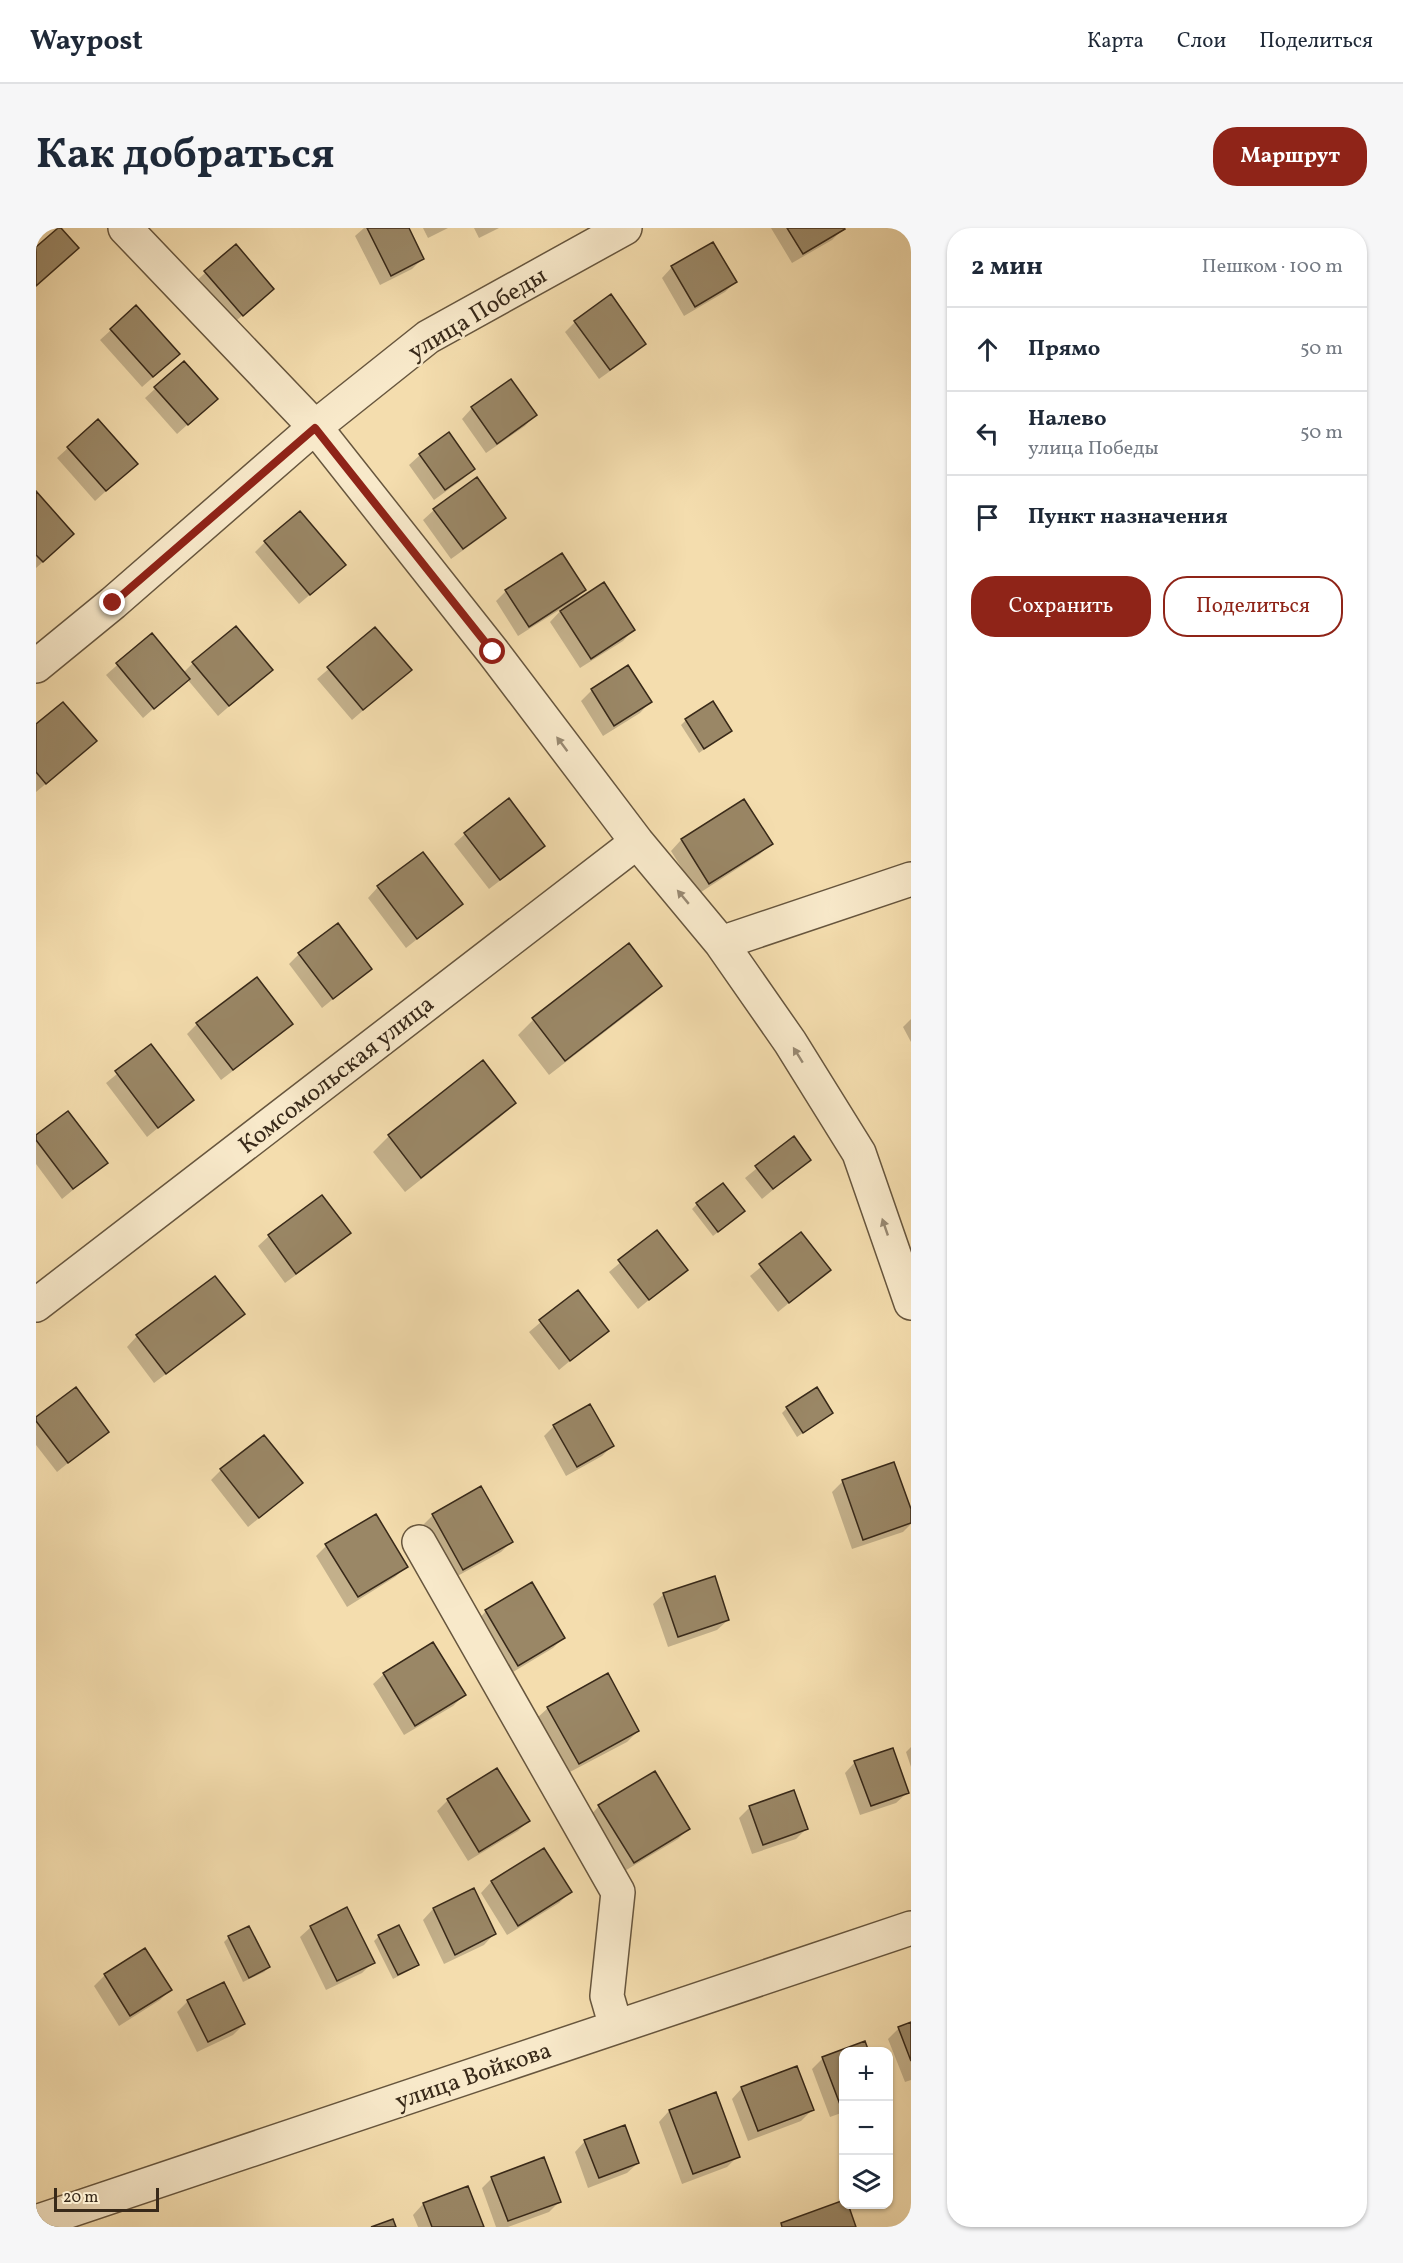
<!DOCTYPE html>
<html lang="ru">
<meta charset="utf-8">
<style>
body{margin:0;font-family:Vollkorn,serif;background:#f6f6f7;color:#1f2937}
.controls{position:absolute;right:18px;bottom:18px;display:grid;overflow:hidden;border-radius:12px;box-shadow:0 2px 4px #0004}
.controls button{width:54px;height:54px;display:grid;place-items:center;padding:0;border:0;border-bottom:2px solid #e0e1e3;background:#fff;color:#1f2937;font:30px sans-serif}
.scale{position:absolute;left:18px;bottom:15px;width:105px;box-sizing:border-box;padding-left:6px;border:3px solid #382919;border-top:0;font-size:16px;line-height:21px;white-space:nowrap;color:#382919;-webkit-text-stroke:4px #f8e9ca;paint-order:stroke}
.stop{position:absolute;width:18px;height:18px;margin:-14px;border:4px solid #8f2418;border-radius:50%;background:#fff}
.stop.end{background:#8f2418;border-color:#fff;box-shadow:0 2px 6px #0008}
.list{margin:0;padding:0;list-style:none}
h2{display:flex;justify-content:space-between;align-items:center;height:78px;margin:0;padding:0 24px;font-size:26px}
h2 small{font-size:20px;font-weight:400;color:#747a83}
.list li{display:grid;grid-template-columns:39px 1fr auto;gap:18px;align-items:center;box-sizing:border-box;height:84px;padding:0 24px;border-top:2px solid #e0e1e3}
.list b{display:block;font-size:22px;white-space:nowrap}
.list p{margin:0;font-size:20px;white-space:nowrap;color:#747a83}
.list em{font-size:20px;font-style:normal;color:#747a83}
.actions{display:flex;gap:12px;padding:18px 24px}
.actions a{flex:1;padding:14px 0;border:2px solid #8f2418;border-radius:24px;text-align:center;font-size:21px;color:#8f2418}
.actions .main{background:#8f2418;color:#fff}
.icon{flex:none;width:33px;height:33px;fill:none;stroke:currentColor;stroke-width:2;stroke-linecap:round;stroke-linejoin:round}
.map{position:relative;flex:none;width:875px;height:1999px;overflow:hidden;border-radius:24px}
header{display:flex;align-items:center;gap:36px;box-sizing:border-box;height:84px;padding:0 30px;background:#fff;border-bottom:2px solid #e0e1e3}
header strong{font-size:28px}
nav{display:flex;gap:33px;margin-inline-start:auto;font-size:21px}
.intro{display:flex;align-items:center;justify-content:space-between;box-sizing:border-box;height:144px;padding:0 36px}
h1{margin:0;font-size:42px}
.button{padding:15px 27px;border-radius:24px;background:#8f2418;color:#fff;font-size:21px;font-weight:700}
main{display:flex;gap:36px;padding:0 36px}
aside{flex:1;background:#fff;border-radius:24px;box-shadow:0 2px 4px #0004}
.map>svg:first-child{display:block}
.shadow{fill:#0003}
.building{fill:#9a8766;stroke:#382919;stroke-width:1.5}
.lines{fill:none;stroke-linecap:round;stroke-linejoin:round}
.minor-casing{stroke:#67563e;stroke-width:36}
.minor{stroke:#f8e9ca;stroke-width:33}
.oneway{fill:#988972}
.route{stroke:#8f2418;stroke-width:8}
.labels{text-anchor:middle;stroke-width:5;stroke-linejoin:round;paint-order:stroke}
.street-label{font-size:24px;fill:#382919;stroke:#f8e9ca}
</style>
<header>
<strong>Waypost</strong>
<nav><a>Карта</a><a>Слои</a><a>Поделиться</a></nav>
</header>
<div class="intro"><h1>Как добраться</h1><a class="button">Маршрут</a></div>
<main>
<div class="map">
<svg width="875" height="1999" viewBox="0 0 875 1999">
<rect width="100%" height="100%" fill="#f4ddae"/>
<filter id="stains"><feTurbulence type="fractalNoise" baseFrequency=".00333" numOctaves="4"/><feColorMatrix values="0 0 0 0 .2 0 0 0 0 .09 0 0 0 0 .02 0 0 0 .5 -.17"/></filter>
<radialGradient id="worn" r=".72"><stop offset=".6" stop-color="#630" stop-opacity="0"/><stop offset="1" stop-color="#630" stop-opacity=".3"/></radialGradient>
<path class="shadow" d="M328,0H371L386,31L376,41L344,57L319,8Z
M387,0H412L392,10Z
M438,0H463L443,10Z
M735,0H806L807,1L796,12L756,35Z
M199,18L226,71L195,97L158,55Z
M636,39L699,54L689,64L648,88L626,50Z
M539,94L608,116L598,126L563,151L529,104Z
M75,102L131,137L106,159L64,112Z
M120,160L169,181L141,206L109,170Z
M436,180L499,187L489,198L450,225L426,191Z
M32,220L89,246L59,273L21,230Z
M384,227L437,241L427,251L398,272L373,237Z
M0,265L26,317L0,340Z
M398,282L468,290L458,300L415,331L387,292Z
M229,314L297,347L263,376L219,324Z
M548,362L535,377L597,402L587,413L544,440L514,394L528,379L482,408L460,373L470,363Z
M339,401L374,442L316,492L281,451Z
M115,407L147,445L157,435L235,442L182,488L151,451L107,490L70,447Z
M556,462L614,474L604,485L567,508L545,473Z
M650,492L694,503L663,525L645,497Z
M0,498L48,524L0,564Z
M707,573L735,615L724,626L662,666L635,623L645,612Z
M429,606L507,618L496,628L453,661L418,616Z
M342,659L425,676L370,720L332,670Z
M593,718L624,758L609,773L513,847L482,807L497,792Z
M263,726L334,741L286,780L253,736Z
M875,791V814L867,799Z
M161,796H255L244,807L185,852L151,806Z
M115,818L156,872L111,909L70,855Z
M446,834L478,875L463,890L369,964L337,924L353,908Z
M0,909L70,935L26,971L0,936Z
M757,911L773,932L726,971L709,950Z
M286,969L313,1005L302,1016L249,1055L222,1018L233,1008Z
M661,976L702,988L677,1008L656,981Z
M621,1004L650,1041L602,1081L573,1044Z
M765,1006L793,1042L742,1084L714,1048Z
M541,1064L571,1102L523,1142L493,1104Z
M207,1086L196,1096L118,1155L91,1119L101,1108Z
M751,1180L796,1185L761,1209L746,1185Z
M0,1191L71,1203L21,1244L0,1217Z
M518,1198L576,1218L566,1228L530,1248L508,1208Z
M185,1242L254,1265L212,1299L175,1252Z
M807,1253L875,1286V1296L867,1304L816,1321L796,1264Z
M445,1260L475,1314L465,1324L416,1351L386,1298L397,1287Z
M290,1318L370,1339L359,1349L311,1379L280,1328Z
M628,1366L692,1392L681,1402L632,1419L617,1376Z
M450,1383L527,1410L517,1420L472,1447L440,1394Z
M348,1446L428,1467L417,1478L368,1507L337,1456Z
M512,1480L602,1503L591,1514L532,1545L501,1490Z
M875,1519V1539L870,1524Z
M819,1534L871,1565L860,1575L824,1587L809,1545Z
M412,1572L492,1593L482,1603L432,1633L401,1583Z
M563,1578L652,1601L642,1611L587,1644L553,1589Z
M714,1579L770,1601L760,1611L716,1626L703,1590Z
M507,1622L534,1664L523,1675L471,1707L445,1665L455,1654Z
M437,1662L458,1706L448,1717L408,1736L387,1692L397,1681Z
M275,1699L337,1734L326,1745L290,1762L264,1709Z
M213,1700L233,1739L228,1744L207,1754L188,1714L193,1709Z
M343,1708L381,1736L376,1741L357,1751L338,1713Z
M69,1747L134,1762L124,1772L83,1798L58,1758Z
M152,1773L208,1796L197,1807L161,1824L141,1784Z
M875,1795V1852L869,1854L852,1811L863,1800Z
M808,1824V1884L794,1889L776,1841L787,1830Z
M706,1860L776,1882L765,1893L712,1913L696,1871Z
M679,1866L702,1928L691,1939L646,1956L623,1894L633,1883Z
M549,1913L602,1935L591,1945L552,1960L539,1924Z
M456,1950L524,1973L513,1984L472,1999H460L446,1960Z
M387,1976L446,1999H382L377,1987Z"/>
<path class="building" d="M22,0H25L43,20L0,58V19Z
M331,0H373L388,31L355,48Z
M751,0H808L809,1L767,26Z
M677,14L701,54L659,79L635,38Z
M200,16L238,61L207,88L168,43Z
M575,66L610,116L574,142L538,93Z
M100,77L144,126L117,149L74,101Z
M148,133L182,171L152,197L118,159Z
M475,151L501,187L461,216L435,179Z
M62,191L102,236L70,263L31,219Z
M413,204L439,241L409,262L383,226Z
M441,249L470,290L427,321L397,281Z
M0,263L38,306L7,334L0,327Z
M264,283L310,337L274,367L228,313Z
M526,325L550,362L493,399L469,362Z
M568,354L599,402L555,431L524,383Z
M200,398L237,442L193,478L156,434Z
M339,399L376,442L327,482L291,439Z
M116,405L154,451L118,481L80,435Z
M592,437L616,474L578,498L555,461Z
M677,473L696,503L668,521L649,491Z
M27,474L61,513L10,556L0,544V496Z
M473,570L509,618L464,652L428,605Z
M708,571L737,616L673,656L645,611Z
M387,624L427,676L381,711L341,658Z
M302,695L336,741L297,771L262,725Z
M593,715L626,758L529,833L496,790Z
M221,749L257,796L197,842L160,795Z
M115,816L158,872L122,900L79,843Z
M447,832L480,875L385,950L352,907Z
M32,883L72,935L37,961L0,912V907Z
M758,908L775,932L737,961L719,938Z
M687,955L709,983L682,1004L660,975Z
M286,967L315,1005L260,1046L232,1007Z
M621,1002L652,1042L613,1072L582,1032Z
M765,1004L795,1042L753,1075L723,1036Z
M179,1048L209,1086L130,1146L100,1107Z
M542,1062L573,1103L534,1133L503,1092Z
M40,1159L73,1204L32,1235L0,1193V1189Z
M781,1159L797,1185L767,1205L750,1179Z
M554,1176L578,1218L541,1239L517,1197Z
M228,1207L267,1255L223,1290L184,1241Z
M858,1234L875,1281V1295L827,1312L806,1252Z
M445,1258L477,1314L427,1342L396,1286Z
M340,1286L372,1339L322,1369L289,1316Z
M679,1348L693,1392L642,1409L627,1365Z
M496,1354L529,1410L482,1438L449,1382Z
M397,1414L430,1467L379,1498L347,1445Z
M572,1445L603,1503L543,1536L511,1479Z
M857,1520L873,1565L835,1578L818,1533Z
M461,1540L494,1593L443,1624L411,1571Z
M619,1543L654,1601L598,1635L562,1577Z
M758,1562L772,1601L727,1617L713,1578Z
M508,1620L536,1664L482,1698L455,1653Z
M438,1660L460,1706L419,1727L397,1680Z
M311,1679L339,1735L301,1753L274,1698Z
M363,1697L383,1737L362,1747L342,1707Z
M213,1698L234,1739L213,1750L192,1708Z
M109,1720L136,1762L94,1788L68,1746Z
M188,1754L209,1796L172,1814L151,1772Z
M875,1794V1833L862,1799Z
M829,1813L833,1824H808V1878L805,1879L786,1829Z
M761,1838L778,1882L722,1903L705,1859Z
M680,1864L704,1929L657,1946L633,1882Z
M589,1897L603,1935L563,1950L548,1912Z
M508,1929L525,1974L472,1993L455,1949Z
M432,1958L448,1999H396L387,1975Z
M808,1972V1976H812L820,1999H746L745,1995Z
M357,1991L360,1999H335Z"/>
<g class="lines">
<g class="minor-casing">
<path id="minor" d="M89,0L279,199L457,424L601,614L685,715L754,814L823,925L875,1075
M0,438L77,375L279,199L392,109L589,0
M685,715L875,651
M0,1077L601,614
M383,1314L582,1664L571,1768L580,1799
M0,1994L875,1700"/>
</g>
<use href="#minor" class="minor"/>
</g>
<defs><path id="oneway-solid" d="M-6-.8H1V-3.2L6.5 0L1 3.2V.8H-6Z" transform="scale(1.5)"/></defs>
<g class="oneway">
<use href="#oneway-solid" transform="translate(526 516) rotate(-127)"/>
<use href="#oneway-solid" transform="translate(647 669) rotate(-130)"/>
<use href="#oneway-solid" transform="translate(762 827) rotate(-122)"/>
<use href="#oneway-solid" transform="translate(849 999) rotate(-109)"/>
</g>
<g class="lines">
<path class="route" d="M77,375L279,200L457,424"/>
</g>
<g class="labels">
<g class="street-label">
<text transform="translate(441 85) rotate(-31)" y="8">улица Победы</text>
<text transform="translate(300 846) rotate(-38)" y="8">Комсомольская улица</text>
<text transform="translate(437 1847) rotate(-19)" y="8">улица Войкова</text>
</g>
</g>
<rect width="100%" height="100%" filter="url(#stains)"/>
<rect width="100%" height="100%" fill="url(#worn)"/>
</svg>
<div class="controls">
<button>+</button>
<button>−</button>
<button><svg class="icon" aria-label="layers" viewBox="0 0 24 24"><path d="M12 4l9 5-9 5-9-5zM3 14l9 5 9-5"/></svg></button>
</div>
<div class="scale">20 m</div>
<div class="stop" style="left:457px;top:424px"></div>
<div class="stop end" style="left:77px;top:375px"></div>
</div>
<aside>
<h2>2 мин<small>Пешком · 100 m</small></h2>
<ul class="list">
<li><svg class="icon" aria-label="ahead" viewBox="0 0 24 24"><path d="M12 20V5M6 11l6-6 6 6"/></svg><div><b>Прямо</b></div><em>50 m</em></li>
<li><svg class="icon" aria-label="left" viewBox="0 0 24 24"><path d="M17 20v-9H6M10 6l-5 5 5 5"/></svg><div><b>Налево</b><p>улица Победы</p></div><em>50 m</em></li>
<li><svg class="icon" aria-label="arrive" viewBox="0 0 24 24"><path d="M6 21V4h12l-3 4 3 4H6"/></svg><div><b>Пункт назначения</b></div></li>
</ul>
<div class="actions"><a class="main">Сохранить</a><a>Поделиться</a></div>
</aside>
</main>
